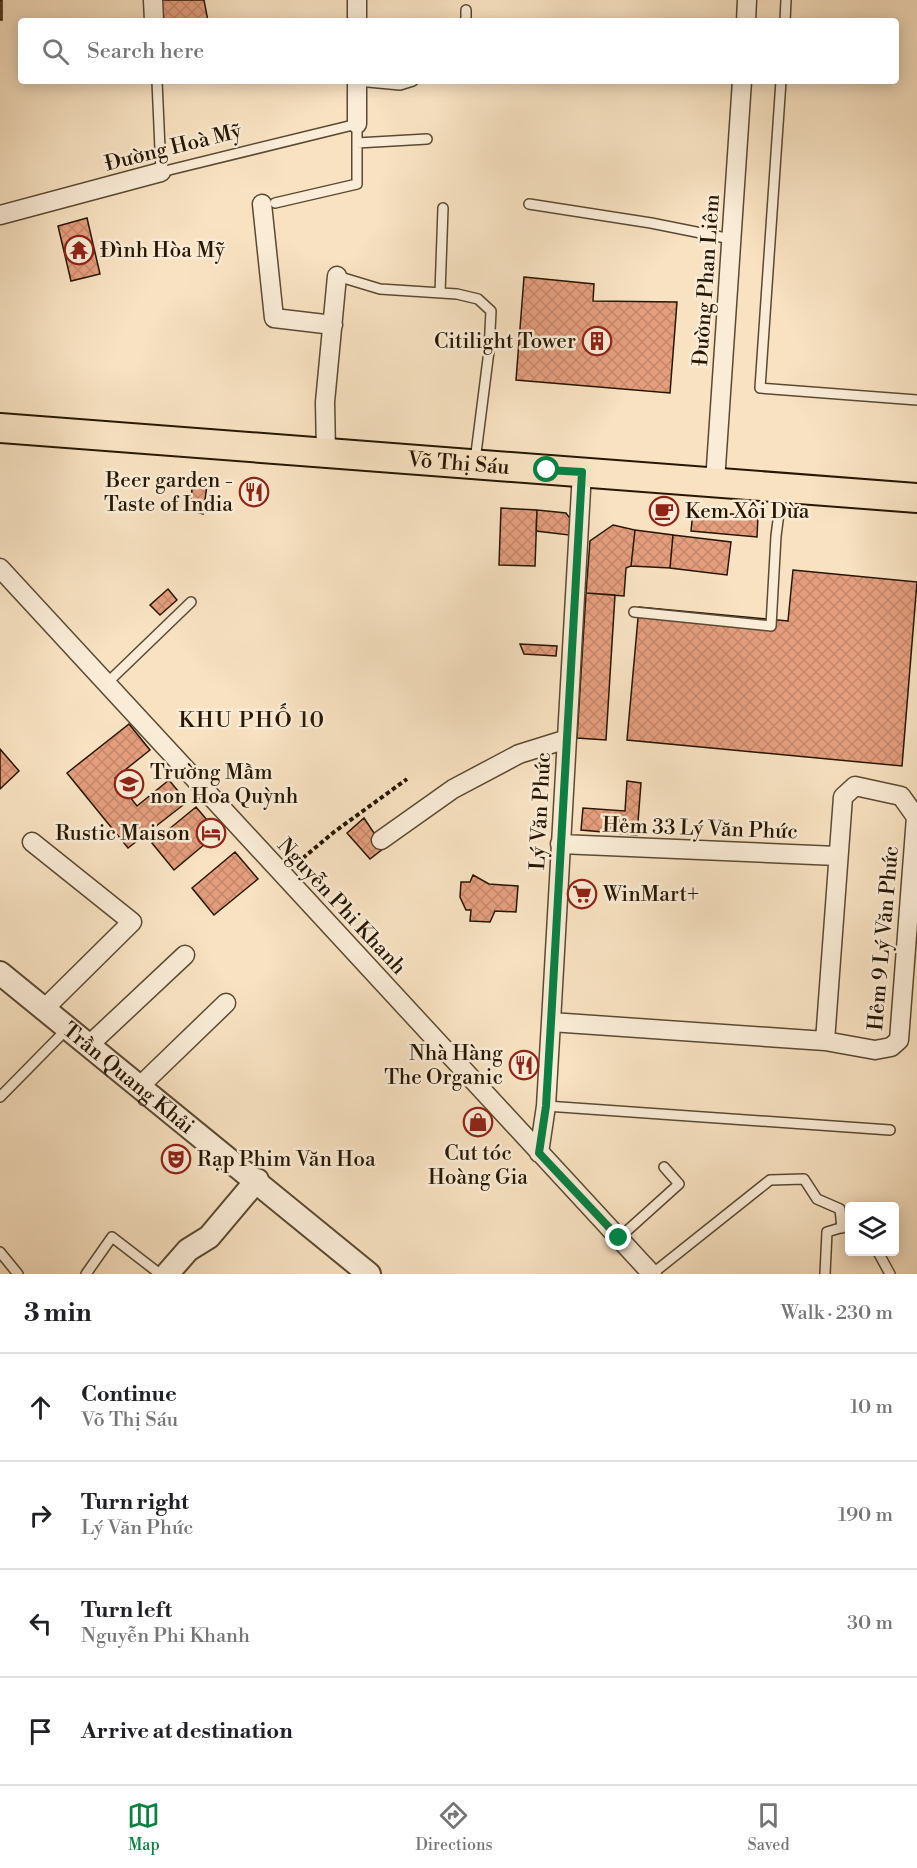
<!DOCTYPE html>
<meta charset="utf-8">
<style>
body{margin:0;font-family:"Libre Bodoni",serif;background:#f6f6f6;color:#202124}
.controls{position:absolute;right:18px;bottom:18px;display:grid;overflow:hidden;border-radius:6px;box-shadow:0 3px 15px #0003}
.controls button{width:54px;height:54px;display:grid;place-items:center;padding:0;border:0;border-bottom:2px solid #e0e0e0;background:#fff;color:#202124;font:30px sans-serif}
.stop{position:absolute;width:18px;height:18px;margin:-14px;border:4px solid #0b8043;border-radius:50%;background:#fff}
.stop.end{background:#0b8043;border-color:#fff;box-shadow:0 2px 6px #0008}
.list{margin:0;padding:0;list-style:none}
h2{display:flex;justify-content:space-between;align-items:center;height:78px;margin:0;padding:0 24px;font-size:26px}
h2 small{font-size:20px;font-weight:400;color:#757577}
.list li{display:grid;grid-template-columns:39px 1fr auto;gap:18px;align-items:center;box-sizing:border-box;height:108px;padding:0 24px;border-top:2px solid #e0e0e0}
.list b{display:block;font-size:22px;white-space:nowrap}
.list p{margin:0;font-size:20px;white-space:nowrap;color:#757577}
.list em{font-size:20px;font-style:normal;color:#757577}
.icon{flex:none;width:33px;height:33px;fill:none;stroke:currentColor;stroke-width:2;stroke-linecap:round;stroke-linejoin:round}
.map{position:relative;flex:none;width:917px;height:1274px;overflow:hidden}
.search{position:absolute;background:#fff;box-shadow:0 3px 15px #0003;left:18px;right:18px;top:18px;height:66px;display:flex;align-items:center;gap:15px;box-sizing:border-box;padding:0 21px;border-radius:6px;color:#757577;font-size:22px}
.sheet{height:510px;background:#fff}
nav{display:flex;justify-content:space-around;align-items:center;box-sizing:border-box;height:84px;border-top:2px solid #e0e0e0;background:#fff;font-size:16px;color:#757577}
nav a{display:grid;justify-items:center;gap:3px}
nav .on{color:#0b8043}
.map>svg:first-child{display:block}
.building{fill:url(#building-cross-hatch);stroke:#271702;stroke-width:1.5}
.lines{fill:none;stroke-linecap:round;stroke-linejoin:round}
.service-casing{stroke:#5b4a32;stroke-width:12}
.minor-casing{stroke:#5b4a32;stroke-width:21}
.tertiary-casing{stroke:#5b4a32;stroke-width:26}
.primary-casing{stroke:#271702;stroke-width:32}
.path{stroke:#271702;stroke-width:4;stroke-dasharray:4.5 3;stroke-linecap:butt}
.service{stroke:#faecd7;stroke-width:9}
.minor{stroke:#faecd7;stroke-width:18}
.tertiary{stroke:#faecd7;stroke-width:22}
.primary{stroke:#f8e2c2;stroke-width:28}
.route{stroke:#0b8043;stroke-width:8}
.labels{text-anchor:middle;stroke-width:5;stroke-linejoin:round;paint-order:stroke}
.street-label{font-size:21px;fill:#271702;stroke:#faecd7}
.poi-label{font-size:21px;fill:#271702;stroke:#faecd7;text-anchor:start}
.neighbourhood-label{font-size:22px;letter-spacing:1.5px;fill:#271702;stroke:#faecd7}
</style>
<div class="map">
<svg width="917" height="1274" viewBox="0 0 917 1274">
<defs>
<pattern id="building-cross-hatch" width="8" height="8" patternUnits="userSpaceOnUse" patternTransform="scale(1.5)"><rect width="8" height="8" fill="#e49e7e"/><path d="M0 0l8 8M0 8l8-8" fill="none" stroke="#c4876b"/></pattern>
</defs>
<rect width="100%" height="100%" fill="#f8e2c2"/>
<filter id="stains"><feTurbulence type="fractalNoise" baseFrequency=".00333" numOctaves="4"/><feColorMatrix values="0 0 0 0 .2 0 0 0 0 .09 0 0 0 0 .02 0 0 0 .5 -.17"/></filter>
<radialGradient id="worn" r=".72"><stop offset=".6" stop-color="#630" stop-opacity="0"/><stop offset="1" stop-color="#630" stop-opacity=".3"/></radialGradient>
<path class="building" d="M0,0H2V20H0Z
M161,0H204L208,21H164Z
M87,218L100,274L71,281L58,226Z
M524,277L594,284L593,301L677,302L670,393L516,380Z
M193,478H208L203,514L190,510Z
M501,508L537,510L535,566L499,565Z
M537,510L566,513L571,520L569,535L536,531Z
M693,511L758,516L757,537L691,531Z
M613,525L635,530L631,566L626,568L624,596L586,593L590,541Z
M635,530L673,535L670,568L631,566Z
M673,535L731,542L727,575L670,568Z
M793,570L917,582L902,766L627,740L639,607L788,621Z
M168,589L177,600L160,615L150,605Z
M586,593L615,595L606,740L577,738Z
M520,644L557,646L556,656L524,654Z
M129,724L150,750L115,778L137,806L169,780L187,802L128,848L67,773Z
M0,749L19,771L0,789Z
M627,781L641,783L637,835L581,830L583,808L625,811Z
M196,807L218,833L174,870L152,843Z
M364,818L384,848L370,859L347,833Z
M235,852L258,879L214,915L192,888Z
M473,875L489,884L518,886L516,912L495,911L490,922L470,921L471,910H466L460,897L461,882H470Z"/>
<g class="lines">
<g class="service-casing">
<path id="service" d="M466,21V10
M785,21L786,0
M157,81L161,172L357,124V184L275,203
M357,81L400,85L413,81
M781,81L760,388L917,400
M357,143L427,139
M529,204L651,223L731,239
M337,276L380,289L457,294L478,299L491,311L489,351L475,461
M440,293L443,208
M634,612L771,626L776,536L782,490
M106,684L191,602
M0,1097L67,1029
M546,1106L890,1130
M619,1238L679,1184L664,1167
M0,1252L18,1274
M878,1252L890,1274
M86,1274L112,1237L160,1274
M652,1274L770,1180L804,1179L817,1199L840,1209L842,1228
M825,1274L827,1232L850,1225"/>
</g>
<g class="minor-casing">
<path id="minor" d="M153,0L154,21
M357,0V21
M746,21L747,0
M357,124V81
M262,204L274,318L333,325
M0,215L161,172
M326,453L325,402L337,276
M715,482L742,81
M0,568L652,1274
M381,840L453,789L519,754L567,739
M32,842L132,922L43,1010
M560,844L837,856
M551,1022L825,1041L875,1050L891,1047L899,1040L916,817L901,796L855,786L843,797L825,1041
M88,1046L185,955
M139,1087L226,1003
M539,1153L546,1106L551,1022L582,472"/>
</g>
<g class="tertiary-casing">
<g id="tertiary">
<path id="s1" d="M0,973L369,1274"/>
<path d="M167,1274L188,1250L209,1237L257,1180"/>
</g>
</g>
<g class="primary-casing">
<g id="primary">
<path id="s2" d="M0,428L917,498"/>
</g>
</g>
<path class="path" d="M297,863L334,832L407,779"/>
<use href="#service" class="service"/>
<use href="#minor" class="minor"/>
<use href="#tertiary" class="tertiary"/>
<use href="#primary" class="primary"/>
</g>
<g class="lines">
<path class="route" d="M547,470L582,472L551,1022L546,1106L539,1153L619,1238"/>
</g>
<defs>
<g id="temple-ring" transform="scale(1.5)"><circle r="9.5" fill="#faecd7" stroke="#8f2418" stroke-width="1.5"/><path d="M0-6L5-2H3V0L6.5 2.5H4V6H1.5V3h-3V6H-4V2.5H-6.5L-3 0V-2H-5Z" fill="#8f2418"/></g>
<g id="building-ring" transform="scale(1.5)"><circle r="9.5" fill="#faecd7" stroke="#8f2418" stroke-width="1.5"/><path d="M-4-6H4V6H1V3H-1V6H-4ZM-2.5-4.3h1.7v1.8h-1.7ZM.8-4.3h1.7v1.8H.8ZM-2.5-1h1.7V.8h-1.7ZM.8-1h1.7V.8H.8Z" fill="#8f2418"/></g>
<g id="restaurant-ring" transform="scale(1.5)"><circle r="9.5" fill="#faecd7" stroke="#8f2418" stroke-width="1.5"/><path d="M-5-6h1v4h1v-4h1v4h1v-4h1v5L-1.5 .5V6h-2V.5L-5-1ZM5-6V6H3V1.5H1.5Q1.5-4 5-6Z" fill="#8f2418"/></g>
<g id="cafe-ring" transform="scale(1.5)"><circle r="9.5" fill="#faecd7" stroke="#8f2418" stroke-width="1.5"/><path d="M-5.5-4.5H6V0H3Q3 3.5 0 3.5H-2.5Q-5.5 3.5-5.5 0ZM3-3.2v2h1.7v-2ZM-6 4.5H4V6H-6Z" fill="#8f2418"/></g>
<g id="school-ring" transform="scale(1.5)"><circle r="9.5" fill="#faecd7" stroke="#8f2418" stroke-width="1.5"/><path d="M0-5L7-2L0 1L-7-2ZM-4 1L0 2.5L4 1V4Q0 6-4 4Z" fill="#8f2418"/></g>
<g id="hotel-ring" transform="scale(1.5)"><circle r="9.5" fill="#faecd7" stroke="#8f2418" stroke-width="1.5"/><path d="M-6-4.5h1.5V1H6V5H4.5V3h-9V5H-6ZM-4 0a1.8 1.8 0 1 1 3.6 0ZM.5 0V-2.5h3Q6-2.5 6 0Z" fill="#8f2418"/></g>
<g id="supermarket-ring" transform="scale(1.5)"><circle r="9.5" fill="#faecd7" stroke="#8f2418" stroke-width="1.5"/><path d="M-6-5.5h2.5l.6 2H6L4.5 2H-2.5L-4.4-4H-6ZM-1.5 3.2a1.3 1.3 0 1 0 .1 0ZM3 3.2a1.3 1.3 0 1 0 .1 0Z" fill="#8f2418"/></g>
<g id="shop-ring" transform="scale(1.5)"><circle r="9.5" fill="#faecd7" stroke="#8f2418" stroke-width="1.5"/><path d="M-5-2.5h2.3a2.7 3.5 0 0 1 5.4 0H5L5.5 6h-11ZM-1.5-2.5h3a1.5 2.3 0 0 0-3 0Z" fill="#8f2418"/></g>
<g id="theatre-ring" transform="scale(1.5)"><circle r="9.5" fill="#faecd7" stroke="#8f2418" stroke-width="1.5"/><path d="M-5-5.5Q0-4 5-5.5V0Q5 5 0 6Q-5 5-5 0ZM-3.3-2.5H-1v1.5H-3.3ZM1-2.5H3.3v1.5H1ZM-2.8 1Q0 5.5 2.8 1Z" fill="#8f2418"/></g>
</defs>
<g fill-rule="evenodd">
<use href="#temple-ring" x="79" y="250"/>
<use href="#building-ring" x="597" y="341"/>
<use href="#restaurant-ring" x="254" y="492"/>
<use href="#cafe-ring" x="664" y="511"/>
<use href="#school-ring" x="129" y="784"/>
<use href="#hotel-ring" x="211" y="833"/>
<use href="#supermarket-ring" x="582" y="894"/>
<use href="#restaurant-ring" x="524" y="1065"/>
<use href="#shop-ring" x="478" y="1122"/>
<use href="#theatre-ring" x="176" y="1159"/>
</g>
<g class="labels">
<g class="street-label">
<text transform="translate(173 147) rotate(-14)" y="7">Đường Hoà Mỹ</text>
<text transform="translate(706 280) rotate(-86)" y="7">Đường Phan Liêm</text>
<text dy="7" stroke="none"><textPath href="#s2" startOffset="460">Võ Thị Sáu</textPath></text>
<text transform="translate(540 811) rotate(-87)" y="7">Lý Văn Phức</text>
<text transform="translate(700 828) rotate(2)" y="7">Hẻm 33 Lý Văn Phức</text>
<text transform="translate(342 906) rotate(47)" y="7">Nguyễn Phi Khanh</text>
<text transform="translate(883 938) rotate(-85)" y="7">Hẻm 9 Lý Văn Phức</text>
<text dy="7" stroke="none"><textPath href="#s1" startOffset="166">Trần Quang Khải</textPath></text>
</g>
<g class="poi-label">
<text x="100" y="257">Đình Hòa Mỹ</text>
<text x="576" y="348" text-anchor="end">Citilight Tower</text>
<text x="233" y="487" text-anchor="end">Beer garden -<tspan x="233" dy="24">Taste of India</tspan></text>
<text x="685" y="518">Kem Xôi Dừa</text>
<text x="150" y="779">Trường Mầm<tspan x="150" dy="24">non Hoa Quỳnh</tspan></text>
<text x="190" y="840" text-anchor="end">Rustic Maison</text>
<text x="603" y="901">WinMart+</text>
<text x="503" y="1060" text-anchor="end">Nhà Hàng<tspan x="503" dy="24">The Organic</tspan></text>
<text x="478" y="1160" text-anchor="middle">Cut tóc<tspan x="478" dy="24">Hoàng Gia</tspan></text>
<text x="197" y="1166">Rạp Phim Văn Hoa</text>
</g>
<g class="neighbourhood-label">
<text x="252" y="727">KHU PHỐ 10</text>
</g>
</g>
<rect width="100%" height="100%" filter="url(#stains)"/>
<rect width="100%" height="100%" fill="url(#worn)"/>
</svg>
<div class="controls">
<button><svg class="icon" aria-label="layers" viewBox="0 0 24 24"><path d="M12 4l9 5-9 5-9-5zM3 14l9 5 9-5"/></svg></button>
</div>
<div class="stop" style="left:547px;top:470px"></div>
<div class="stop end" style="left:619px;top:1238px"></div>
<div class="search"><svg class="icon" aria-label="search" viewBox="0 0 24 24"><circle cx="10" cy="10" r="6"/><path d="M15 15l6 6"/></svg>Search here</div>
</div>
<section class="sheet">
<h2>3 min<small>Walk · 230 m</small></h2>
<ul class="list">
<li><svg class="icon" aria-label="ahead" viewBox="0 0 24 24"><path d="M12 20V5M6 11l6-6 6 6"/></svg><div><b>Continue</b><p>Võ Thị Sáu</p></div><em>10 m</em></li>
<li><svg class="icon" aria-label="right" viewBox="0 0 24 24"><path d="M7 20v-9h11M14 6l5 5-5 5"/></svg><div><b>Turn right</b><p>Lý Văn Phức</p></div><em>190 m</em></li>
<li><svg class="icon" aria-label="left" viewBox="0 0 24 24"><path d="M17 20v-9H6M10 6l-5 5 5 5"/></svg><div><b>Turn left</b><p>Nguyễn Phi Khanh</p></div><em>30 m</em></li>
<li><svg class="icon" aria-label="arrive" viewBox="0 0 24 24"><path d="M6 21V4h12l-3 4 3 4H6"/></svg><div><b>Arrive at destination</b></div></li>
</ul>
</section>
<nav>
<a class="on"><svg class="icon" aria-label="map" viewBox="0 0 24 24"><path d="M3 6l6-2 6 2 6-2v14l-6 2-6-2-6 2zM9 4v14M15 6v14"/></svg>Map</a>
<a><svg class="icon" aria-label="directions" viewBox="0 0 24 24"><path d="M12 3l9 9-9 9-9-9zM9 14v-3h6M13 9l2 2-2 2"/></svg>Directions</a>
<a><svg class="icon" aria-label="saved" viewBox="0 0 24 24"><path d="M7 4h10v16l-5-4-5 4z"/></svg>Saved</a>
</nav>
